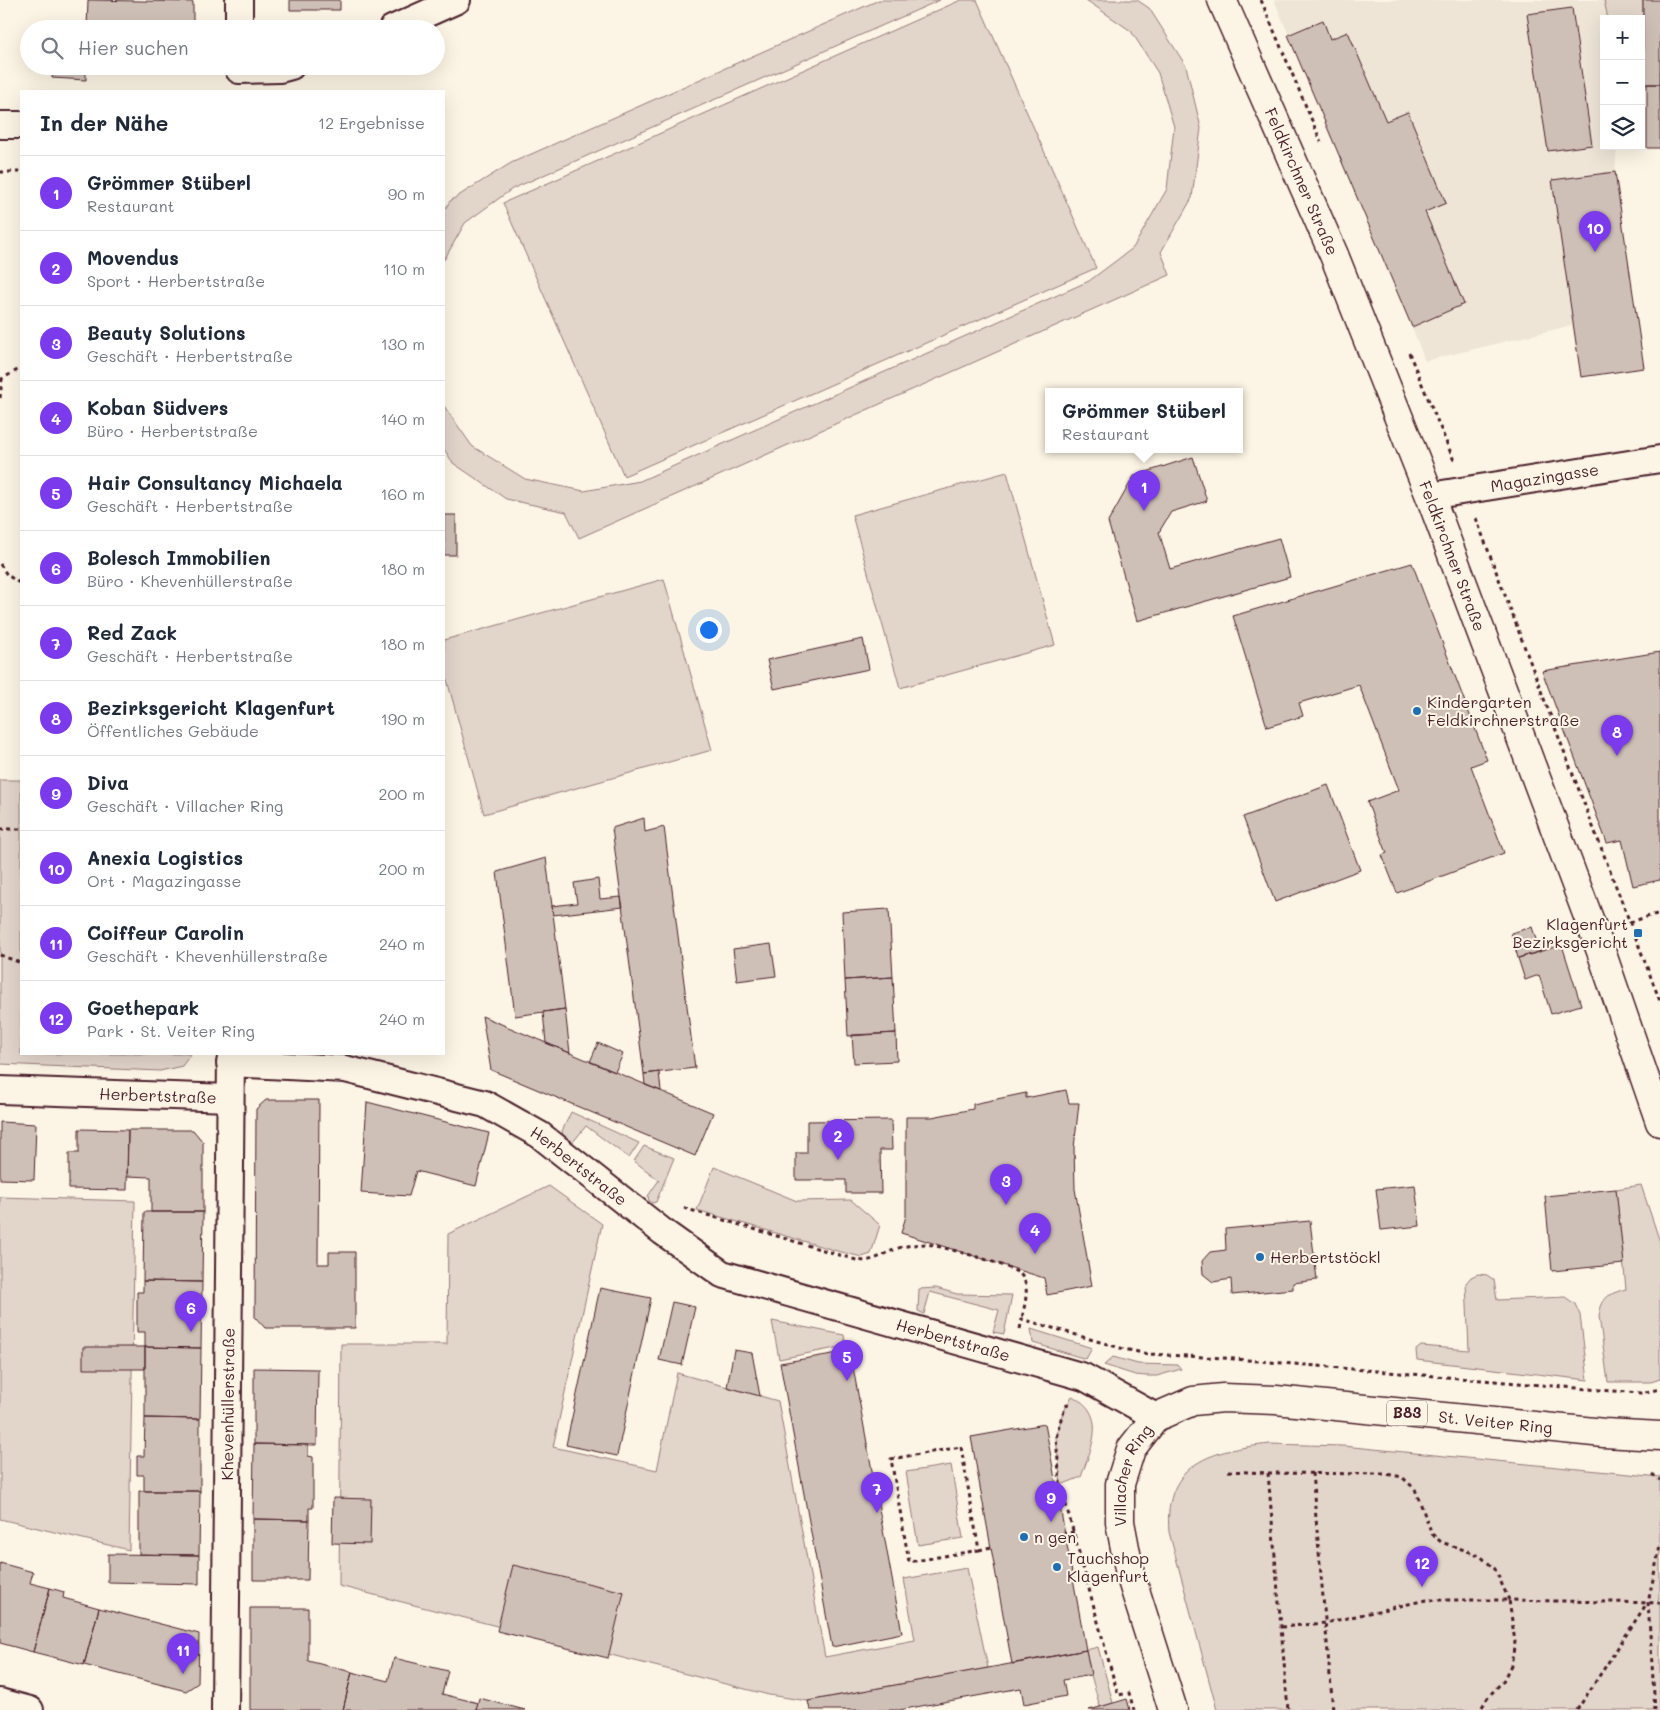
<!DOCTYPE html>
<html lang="de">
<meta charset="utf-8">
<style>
body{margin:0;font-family:Mali,sans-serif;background:#f2f2f3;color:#1f2937}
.controls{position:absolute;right:15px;top:15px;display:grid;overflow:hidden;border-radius:0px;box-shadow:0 5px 20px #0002}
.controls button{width:45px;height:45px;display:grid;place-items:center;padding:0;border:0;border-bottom:1px solid #e0e1e3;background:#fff;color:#1f2937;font:25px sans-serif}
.you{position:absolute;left:708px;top:629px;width:18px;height:18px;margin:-12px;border:4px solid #fff;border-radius:50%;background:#1a73e8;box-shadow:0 0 0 8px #1a73e833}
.badge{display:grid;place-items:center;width:32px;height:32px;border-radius:50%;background:#7c3aed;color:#fff;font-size:16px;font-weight:700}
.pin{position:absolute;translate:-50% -41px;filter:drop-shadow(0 1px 2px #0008)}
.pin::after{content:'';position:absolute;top:26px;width:18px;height:15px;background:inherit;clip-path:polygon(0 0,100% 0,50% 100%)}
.popup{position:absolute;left:1045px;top:388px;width:198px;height:65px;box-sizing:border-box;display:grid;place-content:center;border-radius:0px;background:#fff;filter:drop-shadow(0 1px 4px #0005);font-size:16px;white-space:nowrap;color:#747a83}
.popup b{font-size:19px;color:#1f2937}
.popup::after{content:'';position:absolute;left:50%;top:100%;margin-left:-10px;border:10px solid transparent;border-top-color:#fff}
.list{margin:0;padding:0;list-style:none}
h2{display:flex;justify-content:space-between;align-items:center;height:65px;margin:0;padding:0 20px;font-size:21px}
h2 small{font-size:16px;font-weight:400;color:#747a83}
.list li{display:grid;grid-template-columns:32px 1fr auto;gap:15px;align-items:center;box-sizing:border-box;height:75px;padding:0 20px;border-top:1px solid #e0e1e3}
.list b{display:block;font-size:19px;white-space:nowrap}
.list p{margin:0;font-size:16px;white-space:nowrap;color:#747a83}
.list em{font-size:16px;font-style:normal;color:#747a83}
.icon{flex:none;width:28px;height:28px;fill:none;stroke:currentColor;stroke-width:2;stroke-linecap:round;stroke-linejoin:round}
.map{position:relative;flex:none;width:1660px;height:1710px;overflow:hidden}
.search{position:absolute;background:#fff;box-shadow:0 5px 20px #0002;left:20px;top:20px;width:425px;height:55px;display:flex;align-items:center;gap:12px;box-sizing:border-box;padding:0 18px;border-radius:28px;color:#747a83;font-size:19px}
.panel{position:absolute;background:#fff;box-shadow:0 5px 20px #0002;left:20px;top:90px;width:425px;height:965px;border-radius:0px}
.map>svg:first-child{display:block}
.built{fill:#eee5d7}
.green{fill:#e2d5ca;stroke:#967a7a}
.building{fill:#cfc0b7;stroke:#4a1f2b}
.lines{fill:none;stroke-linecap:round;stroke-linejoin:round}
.street-casing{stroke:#4a1f2b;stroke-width:30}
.primary-casing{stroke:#4a1f2b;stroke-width:31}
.path{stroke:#4a1f2b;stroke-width:3;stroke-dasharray:4 4;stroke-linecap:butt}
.street{stroke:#fcf5e5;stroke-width:26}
.primary{stroke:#fcf5e5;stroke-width:28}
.poi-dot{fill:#1f6fb2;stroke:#fcf5e5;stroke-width:2}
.labels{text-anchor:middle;stroke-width:4;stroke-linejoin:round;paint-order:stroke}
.shield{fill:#fcf5e5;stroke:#7f5f63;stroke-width:1}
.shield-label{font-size:15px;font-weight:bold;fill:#4a1f2b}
.street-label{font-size:16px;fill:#4a1f2b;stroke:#fcf5e5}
.poi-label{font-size:16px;fill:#4a1f2b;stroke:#fcf5e5;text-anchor:start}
</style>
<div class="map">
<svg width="1660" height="1710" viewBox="0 0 1660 1710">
<rect width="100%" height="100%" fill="#fcf5e5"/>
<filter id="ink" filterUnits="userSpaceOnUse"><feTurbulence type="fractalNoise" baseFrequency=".02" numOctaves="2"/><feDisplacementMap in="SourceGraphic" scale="10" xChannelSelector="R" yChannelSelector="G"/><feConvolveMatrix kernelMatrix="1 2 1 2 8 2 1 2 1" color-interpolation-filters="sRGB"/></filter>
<g filter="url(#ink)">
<path class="built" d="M1274,0H1604L1608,19H1604V146H1617L1615,172L1644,368L1581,377L1573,325L1425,361L1412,327Z"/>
<path class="green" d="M879,0H940L512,189L465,223L444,260V211L450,201L511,163Z
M961,0H977L1096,268L624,476L503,203Z
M1086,0H1137L1149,8L1186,66L1201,128L1192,198L1161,252L1170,275L579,538L566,512L506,499L453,463L444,449V406L472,446L525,479L584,491L640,481L1089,281L1133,248L1167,189L1174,127L1158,73L1131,31Z
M1604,0H1643V84H1641V19H1608Z
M1007,472L1055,645L900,688L852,515Z
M664,579L712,750L484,814L444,669V640Z
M0,780H21V1054H191L182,1066L160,1071L0,1064Z
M571,1112L639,1143L629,1158L586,1126L573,1142L563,1135L562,1131Z
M644,1146L674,1158L656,1202L653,1203L649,1201L648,1196L659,1180L634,1161Z
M714,1167L797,1201L851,1200L880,1225L871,1254L862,1257L837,1251L697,1210Z
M1641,1185L1660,1242V1379L1651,1382H1608L1599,1316C1602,1296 1609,1294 1626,1289L1616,1189Z
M549,1186L602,1224L553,1447L657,1470L677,1373L778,1401L825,1657L915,1640L904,1579L967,1568L988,1668L808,1701L769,1695L339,1586L341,1344H447L448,1234Z
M0,1197L135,1201L129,1550L0,1519Z
M1478,1274L1487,1275L1494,1280L1497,1300L1565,1297L1575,1304L1580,1315L1588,1380L1417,1360L1416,1350L1421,1346L1469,1350L1466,1283L1471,1277Z
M936,1288L957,1294L1012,1295L1004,1334L993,1332L999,1310L930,1292L924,1314L918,1311L919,1289Z
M772,1321L844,1335L846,1346L779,1359Z
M1031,1329L1092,1348L1086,1359L1033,1343Z
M1113,1357L1138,1364L1178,1365L1181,1369L1157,1376H1146L1135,1375L1104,1365Z
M1072,1396C1109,1414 1091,1448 1081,1477L1061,1485L1056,1438L1062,1415Z
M1270,1444L1343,1446L1660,1477V1710H1217L1169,1532C1163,1462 1213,1450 1270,1444Z
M951,1465L963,1538L918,1545L906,1472Z
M1098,1647L1113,1703L1100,1707L1091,1675L1086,1650Z"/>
<path class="building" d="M88,0L193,2V29H87Z
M290,0H340V10H290Z
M1643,0H1660V84H1643Z
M1572,8L1592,145L1548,151L1527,14Z
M1323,20L1330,39L1348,32L1386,121L1408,112L1446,203L1425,212L1464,304L1412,327L1288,35Z
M53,66H86V80L52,78Z
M1647,84H1660V148H1647Z
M1615,172L1644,368L1581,377L1552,180Z
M1193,457L1207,501L1171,512L1159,532L1170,569L1279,538L1290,577L1137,621L1108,522L1134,476Z
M444,515H456V555H444Z
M1412,563L1487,760L1471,766L1504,853L1397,893L1382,855L1387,853L1367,802L1399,790L1359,685L1299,703L1303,716L1267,727L1233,616Z
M863,639L869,669L774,689L767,660Z
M1660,652V880L1633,886L1622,840L1607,843L1542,671Z
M1328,785L1360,870L1275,902L1243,817Z
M644,818L645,832L664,827L695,1068L644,1074L612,828Z
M546,858L565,1009L515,1016L497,872Z
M598,879L600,899L621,897L623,907L553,915L552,906L577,903L574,883Z
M889,909L893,977L845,980L842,912Z
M1532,927L1540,952L1518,958L1511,933Z
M771,944L776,976L737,981L733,949Z
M1562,945L1581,1005L1551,1014L1539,975L1525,980L1518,958Z
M893,977L896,1033L848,1036L845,980Z
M565,1009L570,1053L546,1043L543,1012Z
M482,1016L713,1113L695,1156L491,1070Z
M896,1033L897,1061L854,1063L852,1035Z
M598,1043L623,1054L615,1072L590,1062Z
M659,1072L661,1091L645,1085L644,1074Z
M1066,1090L1069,1103H1079L1074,1148L1075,1189L1092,1286L1047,1295L1044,1278L901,1233L906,1216V1117H932L973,1109V1104L1026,1093V1098Z
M266,1100H319L318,1264H329V1252H355V1328H265L255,1317L256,1109Z
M367,1102L489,1133L476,1186L416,1171L409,1196L361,1193Z
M891,1120L892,1150H880L881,1193H846V1180H796V1153H807V1121Z
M0,1122L36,1124L34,1180L0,1179Z
M79,1129L128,1130L127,1190L69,1189V1153H79Z
M128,1130H193L203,1142V1212H151V1177L127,1176Z
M1415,1185L1420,1226L1381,1230L1376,1189Z
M1616,1189L1624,1264L1552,1271L1545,1196Z
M144,1212H203L202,1282L143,1281Z
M1310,1221L1317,1280L1293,1283V1289L1232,1295L1231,1279L1213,1282L1203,1274L1202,1261L1210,1252L1226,1250L1225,1229Z
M143,1281L202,1282L201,1348L145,1347V1332H137V1292H143Z
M600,1288L651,1298L617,1456L566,1445Z
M672,1302L695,1307L682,1365L659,1360Z
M83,1347H145V1369H83Z
M145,1347L201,1348L200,1419L145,1418Z
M734,1350L752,1353L760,1396L727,1387Z
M850,1351L902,1633L832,1647L780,1363Z
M254,1368L318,1369L317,1445L254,1444Z
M145,1418L200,1419V1491H144V1475H137V1456H144Z
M1045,1424L1086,1650L1012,1664L971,1437Z
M254,1444L308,1445V1456L313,1457V1508H309V1520L253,1519Z
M139,1491H200L199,1555L139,1554Z
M333,1498L371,1499L370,1544L332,1543Z
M253,1519L309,1520L308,1580H253Z
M108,1554L199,1555V1584L108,1582Z
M0,1563L33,1572L30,1583L50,1588L33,1652L0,1643Z
M513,1565L624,1592L608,1658L497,1631Z
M50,1588L64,1592L63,1598L99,1608L84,1665L33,1652Z
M99,1608L199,1634L198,1683L186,1691L84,1665Z
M250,1608H308V1661L352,1672L343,1710H250Z
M1086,1650L1091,1675L1063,1680L1066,1696L1024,1704L1021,1688L899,1710H810L808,1701Z
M394,1658L448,1671L442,1694L478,1703L476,1710H343L352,1672L388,1681Z
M479,1698L525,1710H476Z
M1127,1699L1130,1710H1089L1100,1707Z"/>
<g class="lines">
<g class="street-casing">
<g id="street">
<path d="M239,29V0"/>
<path d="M392,29L457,0"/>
<path d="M239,70L280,69L291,66"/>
<path d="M0,125H21"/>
<path id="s1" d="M1430,496L1660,459"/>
<path id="s2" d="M230,1063L345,1069L485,1104L540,1135L663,1232L722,1274L1084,1377L1156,1417"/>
<path id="s3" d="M0,1090L230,1098"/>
<path d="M0,1702L30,1710"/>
<path id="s4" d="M225,1710L231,1054"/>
</g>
</g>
<g class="primary-casing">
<g id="primary">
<path id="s5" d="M1222,0L1334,255L1430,496L1601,951L1660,1122"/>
<path id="s6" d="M1173,1710L1130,1574L1120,1522V1484L1131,1449L1156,1417L1193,1401L1223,1398L1276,1400L1604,1433L1660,1436"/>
</g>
</g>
<path class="path" d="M1261,0L1321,142
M0,172H21
M1409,353L1455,463
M0,380L21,368
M0,398L2,379
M1476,518L1549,712L1660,1001
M0,564L7,575L21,584
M0,829H21
M1630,922L1660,913
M0,955L21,963
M684,1208L856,1260C877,1264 887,1249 907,1246C913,1245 920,1244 926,1244C940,1246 1013,1265 1021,1275C1031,1287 1024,1305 1022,1319
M1020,1329L1022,1319L1124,1349L1148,1354L1223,1358L1600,1390L1641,1393L1660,1389
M1068,1403L1062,1415L1056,1438L1060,1483L1118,1695L1129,1693L1134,1710
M961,1447L979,1550L909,1562L891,1459Z
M1228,1471L1268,1473L1386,1474L1402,1477L1415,1489L1432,1534L1441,1542L1479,1555L1495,1569L1509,1600L1660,1603
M1268,1473L1288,1710
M1312,1473L1333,1710
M1652,1474L1660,1480
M1062,1534L1074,1532
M979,1550L991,1547
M1281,1627L1325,1623L1426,1600H1509L1515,1642L1511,1665L1503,1681L1489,1696L1480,1710
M1577,1710L1647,1603
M1655,1710L1648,1603L1660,1546"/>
<use href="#street" class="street"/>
<use href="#primary" class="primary"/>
</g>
</g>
<g class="poi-dot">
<circle cx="1417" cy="711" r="5"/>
<rect x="1633" y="928" width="10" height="10" rx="2.5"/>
<circle cx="1260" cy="1257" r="5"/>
<circle cx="1024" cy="1537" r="5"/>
<circle cx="1057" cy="1567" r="5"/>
</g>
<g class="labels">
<rect class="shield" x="1387" y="1400.5" width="40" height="25" rx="4"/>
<g class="shield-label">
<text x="1407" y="1418">B83</text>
</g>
<g class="street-label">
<text dy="6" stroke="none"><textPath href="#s5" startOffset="198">Feldkirchner Straße</textPath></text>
<text dy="6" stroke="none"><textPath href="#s1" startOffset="116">Magazingasse</textPath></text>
<text dy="6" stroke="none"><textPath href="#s5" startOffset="602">Feldkirchner Straße</textPath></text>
<text dy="6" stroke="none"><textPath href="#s3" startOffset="158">Herbertstraße</textPath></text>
<text dy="6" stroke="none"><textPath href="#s2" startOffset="372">Herbertstraße</textPath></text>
<text dy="6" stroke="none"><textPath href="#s2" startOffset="792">Herbertstraße</textPath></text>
<text dy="6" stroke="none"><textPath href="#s4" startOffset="306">Khevenhüllerstraße</textPath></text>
<text dy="6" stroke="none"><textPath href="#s6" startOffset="655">St. Veiter Ring</textPath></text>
<text dy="6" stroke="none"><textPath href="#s6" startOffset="245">Villacher Ring</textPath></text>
</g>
<g class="poi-label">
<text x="1427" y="708">Kindergarten<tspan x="1427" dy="18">Feldkirchnerstraße</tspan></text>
<text x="1628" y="930" text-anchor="end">Klagenfurt<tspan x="1628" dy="18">Bezirksgericht</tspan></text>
<text x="1270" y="1263">Herbertstöckl</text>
<text x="1034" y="1543">n gen</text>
<text x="1067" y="1564">Tauchshop<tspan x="1067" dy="18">Klagenfurt</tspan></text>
</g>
</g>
</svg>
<div class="controls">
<button>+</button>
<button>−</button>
<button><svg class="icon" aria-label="layers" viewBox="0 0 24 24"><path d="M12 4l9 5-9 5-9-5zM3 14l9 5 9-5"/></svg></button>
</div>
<div class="you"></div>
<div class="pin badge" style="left:1144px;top:511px">1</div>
<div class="popup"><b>Grömmer Stüberl</b>Restaurant</div>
<div class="pin badge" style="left:838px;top:1160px">2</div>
<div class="pin badge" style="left:1006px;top:1205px">3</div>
<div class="pin badge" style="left:1035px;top:1254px">4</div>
<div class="pin badge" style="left:847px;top:1381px">5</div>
<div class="pin badge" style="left:191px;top:1332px">6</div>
<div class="pin badge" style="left:877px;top:1513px">7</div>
<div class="pin badge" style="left:1617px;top:756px">8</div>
<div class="pin badge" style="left:1051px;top:1522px">9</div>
<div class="pin badge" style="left:1595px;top:252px">10</div>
<div class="pin badge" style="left:183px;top:1674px">11</div>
<div class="pin badge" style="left:1422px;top:1587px">12</div>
<div class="search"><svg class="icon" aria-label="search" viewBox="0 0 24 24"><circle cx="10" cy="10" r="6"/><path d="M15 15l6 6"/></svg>Hier suchen</div>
<section class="panel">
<h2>In der Nähe<small>12 Ergebnisse</small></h2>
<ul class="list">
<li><span class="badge">1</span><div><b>Grömmer Stüberl</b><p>Restaurant</p></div><em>90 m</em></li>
<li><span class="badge">2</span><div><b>Movendus</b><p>Sport · Herbertstraße</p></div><em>110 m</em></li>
<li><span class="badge">3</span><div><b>Beauty Solutions</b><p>Geschäft · Herbertstraße</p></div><em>130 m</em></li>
<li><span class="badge">4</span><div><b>Koban Südvers</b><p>Büro · Herbertstraße</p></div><em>140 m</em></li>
<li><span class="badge">5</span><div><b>Hair Consultancy Michaela</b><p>Geschäft · Herbertstraße</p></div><em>160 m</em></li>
<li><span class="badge">6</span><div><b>Bolesch Immobilien</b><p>Büro · Khevenhüllerstraße</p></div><em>180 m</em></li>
<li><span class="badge">7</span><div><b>Red Zack</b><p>Geschäft · Herbertstraße</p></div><em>180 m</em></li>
<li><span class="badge">8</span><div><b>Bezirksgericht Klagenfurt</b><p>Öffentliches Gebäude</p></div><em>190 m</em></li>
<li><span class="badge">9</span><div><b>Diva</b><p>Geschäft · Villacher Ring</p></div><em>200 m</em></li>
<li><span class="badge">10</span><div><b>Anexia Logistics</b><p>Ort · Magazingasse</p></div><em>200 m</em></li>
<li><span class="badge">11</span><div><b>Coiffeur Carolin</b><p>Geschäft · Khevenhüllerstraße</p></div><em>240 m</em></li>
<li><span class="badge">12</span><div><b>Goethepark</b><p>Park · St. Veiter Ring</p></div><em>240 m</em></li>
</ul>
</section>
</div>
